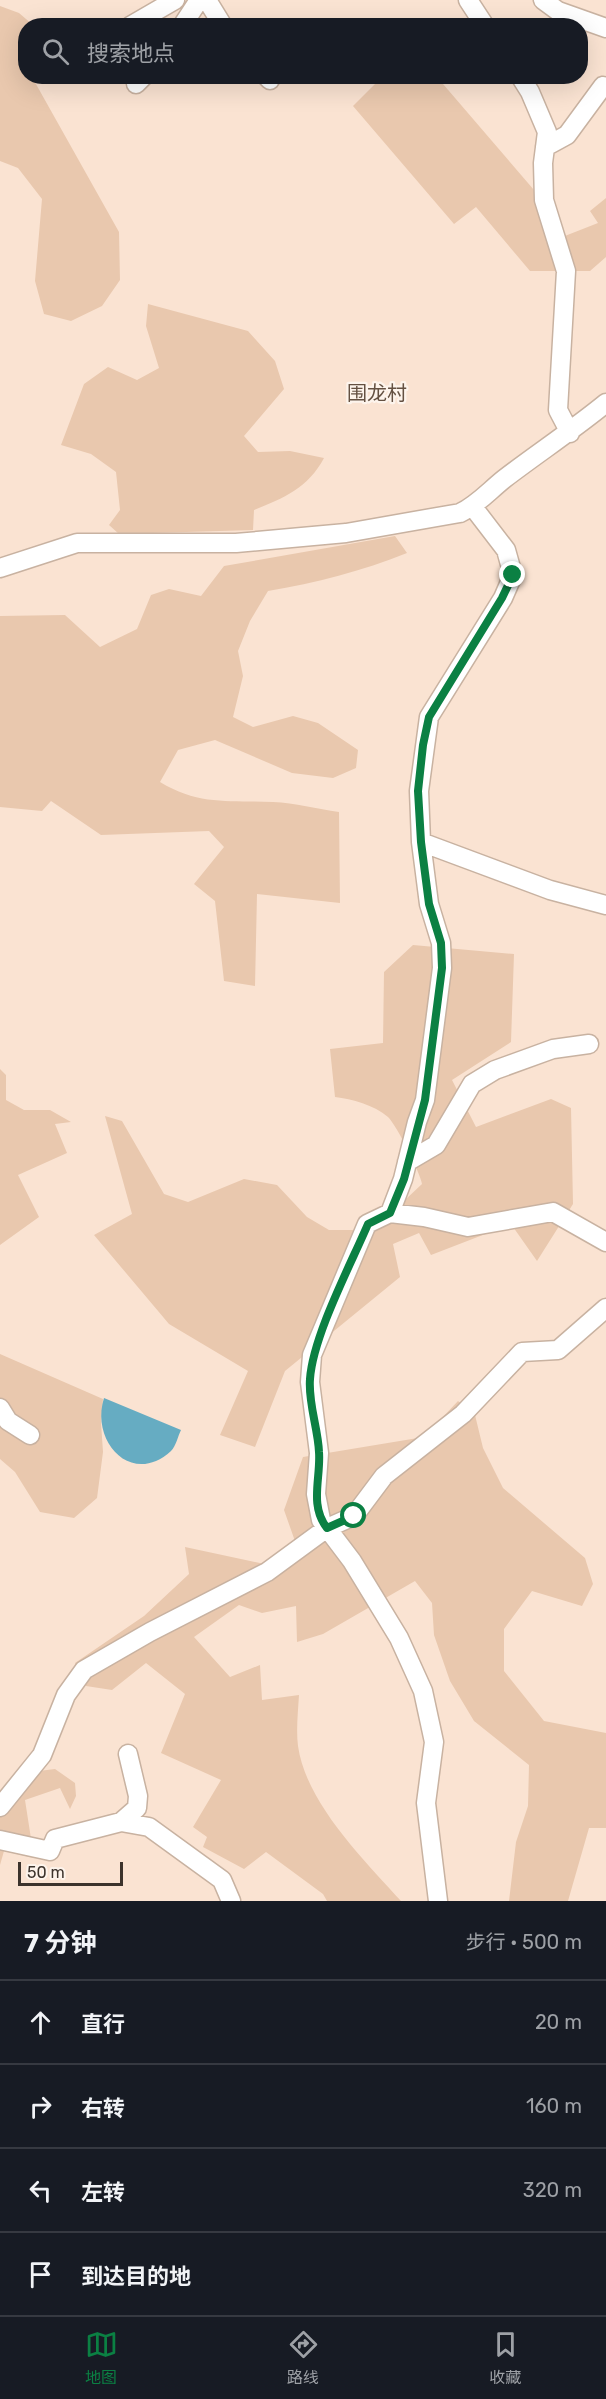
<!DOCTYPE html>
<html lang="zh">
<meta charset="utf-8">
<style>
body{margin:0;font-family:Rubik,"Noto Sans SC",sans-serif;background:#20242c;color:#f1f3f6}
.scale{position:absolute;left:18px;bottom:15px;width:105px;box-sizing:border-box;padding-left:6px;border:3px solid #3c332c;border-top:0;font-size:16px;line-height:21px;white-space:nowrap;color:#3c332c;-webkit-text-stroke:4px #fdf4ec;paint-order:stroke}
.stop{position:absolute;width:18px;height:18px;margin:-14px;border:4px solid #0b8043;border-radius:50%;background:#fff}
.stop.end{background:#0b8043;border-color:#fff;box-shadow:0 2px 6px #0008}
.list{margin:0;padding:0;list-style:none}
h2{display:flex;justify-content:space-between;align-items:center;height:78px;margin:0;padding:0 24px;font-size:26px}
h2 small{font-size:20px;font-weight:400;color:#9ea1a6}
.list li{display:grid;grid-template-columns:39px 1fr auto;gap:18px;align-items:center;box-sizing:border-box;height:84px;padding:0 24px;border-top:2px solid #363941}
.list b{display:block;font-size:22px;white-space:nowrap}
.list em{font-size:20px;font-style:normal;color:#9ea1a6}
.icon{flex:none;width:33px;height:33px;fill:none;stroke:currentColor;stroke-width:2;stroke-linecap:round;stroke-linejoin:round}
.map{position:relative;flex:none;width:606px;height:1901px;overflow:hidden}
.search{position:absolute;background:#171b24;box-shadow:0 6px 24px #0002;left:18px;right:18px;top:18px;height:66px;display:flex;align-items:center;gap:15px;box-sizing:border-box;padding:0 21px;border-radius:24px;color:#9ea1a6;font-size:22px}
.sheet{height:414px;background:#171b24}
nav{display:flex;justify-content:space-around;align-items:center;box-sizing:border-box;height:84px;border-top:2px solid #363941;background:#171b24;font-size:16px;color:#9ea1a6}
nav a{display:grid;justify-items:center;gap:3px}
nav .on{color:#0b8043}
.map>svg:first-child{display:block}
.green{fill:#e9c8ae}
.water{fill:#66acc2}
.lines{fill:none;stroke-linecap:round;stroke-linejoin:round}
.minor-casing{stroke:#c8b2a1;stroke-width:21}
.minor{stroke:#fff;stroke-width:18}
.route{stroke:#0b8043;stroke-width:8}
.labels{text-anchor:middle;stroke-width:4.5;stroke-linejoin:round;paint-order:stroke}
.quarter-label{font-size:20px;fill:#645142;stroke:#fdf4ec}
</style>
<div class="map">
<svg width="606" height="1901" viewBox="0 0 606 1901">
<rect width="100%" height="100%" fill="#fae3d2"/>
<path class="green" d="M0,6L19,13L33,25L26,26V76L32,77L119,232L120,280L102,306L71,321L44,314L35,281L42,199L18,168L0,161Z
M382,77H437L534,190L547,243L598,223L590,211L606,198V257L590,271H530L476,207L454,224L353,106Z
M148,304L248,331L275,361L284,389L244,436L258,452L290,451L324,458C308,488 284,498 254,510L253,530L119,534L109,525L120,510L116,472L91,454L61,445L84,384L108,367L137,380L159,368L146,326Z
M395,536L407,553C362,571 316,583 268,591L250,621L238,651L243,676L233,717L253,727L293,716L318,723L358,750L356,768L333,778L292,773L215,740L178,750L160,782C200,806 229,800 273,802C295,803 317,809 339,812L340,903L257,894L255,986L224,981L215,901L194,884L224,847L209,831L101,835L51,801L42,811L0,807V616L65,615L100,647L137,629L151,595L169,589L201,596L224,566Z
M413,945L514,954L511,1042L452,1080L476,1127L551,1099L571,1108L573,1204L537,1261L511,1224L431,1255L419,1233L393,1244L400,1277L285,1371L255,1447L220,1435L248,1371L169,1324L94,1235L132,1214L105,1116L122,1121L164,1194L188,1202L244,1179L277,1185L307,1217L329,1230H373L422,1184C420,1172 397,1126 388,1117C374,1105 352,1099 335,1097L330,1049L383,1043L384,972Z
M0,1069L6,1075V1100L24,1110H50L71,1122L55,1124L67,1153L18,1175L39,1217L0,1245Z
M0,1354L103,1399L101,1423L103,1452L97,1498L74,1518L40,1512L15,1472L0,1459Z
M458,1401L475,1415L483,1448L503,1488L585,1558L593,1584L582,1606L532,1591L504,1629V1671L544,1721L606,1733V1828H589L568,1901H509L516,1842L528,1806L529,1765L474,1721L450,1681L434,1635L432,1603L415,1581L323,1634L297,1642L296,1606L262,1613L239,1605L194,1637L230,1677L260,1665L262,1700L299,1695C298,1712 296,1730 298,1746C306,1803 364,1860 401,1901H327L323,1894L266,1852L244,1869L203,1847L207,1837L193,1827L221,1780L161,1753L185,1694L146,1663L112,1690L86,1686L75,1663L144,1616L189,1574L185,1547L269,1565L296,1544L284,1510L303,1457L424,1437Z
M55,1769L75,1783L76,1796L70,1809L60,1788L25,1800L34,1858L4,1851L0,1865V1792L39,1771Z"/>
<path class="water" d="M104,1398L181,1430C178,1436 176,1446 171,1451C132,1487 90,1442 104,1398Z"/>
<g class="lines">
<g class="minor-casing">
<path id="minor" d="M207,0L223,26
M468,0L485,26
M543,0L558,11L606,28
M130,26L175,0
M182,26L199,0
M266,76L270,80
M520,76L530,92L547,132L543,163L544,200L566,271L558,410L570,433
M136,84L144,76
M545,147L567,135L603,86
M0,568L77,543H236L346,533L460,513C477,505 489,491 504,479C538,453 573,430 606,403
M421,842L419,791L429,717L503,598L513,575L506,550L473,507
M407,1162L436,1145L472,1084L495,1070L553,1049L589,1044
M390,1213L403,1179L417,1122L425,1100L442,968L441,943L429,904L421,842L550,890L606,905
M0,1408L8,1421L30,1435
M0,1807L42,1755L66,1695L84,1670L150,1632L267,1572L327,1528L354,1516L384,1476L463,1414L522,1352L558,1350L606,1308
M121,1822L137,1808L138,1796L128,1754
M0,1840L50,1851L55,1839L121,1822L149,1827L222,1880L231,1901
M438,1901L426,1803L434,1742L423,1691L399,1638L352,1561L321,1520L316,1494L319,1453L310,1382L312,1355L367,1224L390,1213L424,1217L468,1227L553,1212L606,1242"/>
</g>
<use href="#minor" class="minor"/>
</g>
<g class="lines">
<path class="route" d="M354,1516L327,1528C309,1505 321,1478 319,1452C318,1428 308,1403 310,1379C313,1336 350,1266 368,1224L390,1213L404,1179L425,1100L442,968L441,943L429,904L421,842L418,791L423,745L429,717L502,598L513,575"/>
</g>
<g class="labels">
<g class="quarter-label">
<text x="377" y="400">围龙村</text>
</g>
</g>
</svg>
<div class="scale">50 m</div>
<div class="stop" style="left:354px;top:1516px"></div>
<div class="stop end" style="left:513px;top:575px"></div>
<div class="search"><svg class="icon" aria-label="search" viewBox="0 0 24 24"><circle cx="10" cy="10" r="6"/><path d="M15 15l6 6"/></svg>搜索地点</div>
</div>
<section class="sheet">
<h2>7 分钟<small>步行 · 500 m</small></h2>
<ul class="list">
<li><svg class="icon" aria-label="ahead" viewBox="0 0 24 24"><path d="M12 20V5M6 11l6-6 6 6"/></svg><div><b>直行</b></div><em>20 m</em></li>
<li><svg class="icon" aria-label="right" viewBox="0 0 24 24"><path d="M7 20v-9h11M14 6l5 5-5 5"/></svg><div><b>右转</b></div><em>160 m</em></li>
<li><svg class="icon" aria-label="left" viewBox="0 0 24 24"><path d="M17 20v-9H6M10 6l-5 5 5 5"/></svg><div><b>左转</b></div><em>320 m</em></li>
<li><svg class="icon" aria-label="arrive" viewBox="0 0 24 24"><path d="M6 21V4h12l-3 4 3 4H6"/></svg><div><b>到达目的地</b></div></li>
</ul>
</section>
<nav>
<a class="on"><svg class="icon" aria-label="map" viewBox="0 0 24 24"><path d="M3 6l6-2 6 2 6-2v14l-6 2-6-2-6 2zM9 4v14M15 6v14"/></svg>地图</a>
<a><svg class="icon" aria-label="directions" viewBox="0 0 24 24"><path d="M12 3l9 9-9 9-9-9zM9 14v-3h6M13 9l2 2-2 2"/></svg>路线</a>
<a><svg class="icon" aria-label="saved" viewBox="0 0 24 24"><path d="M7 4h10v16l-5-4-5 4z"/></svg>收藏</a>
</nav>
